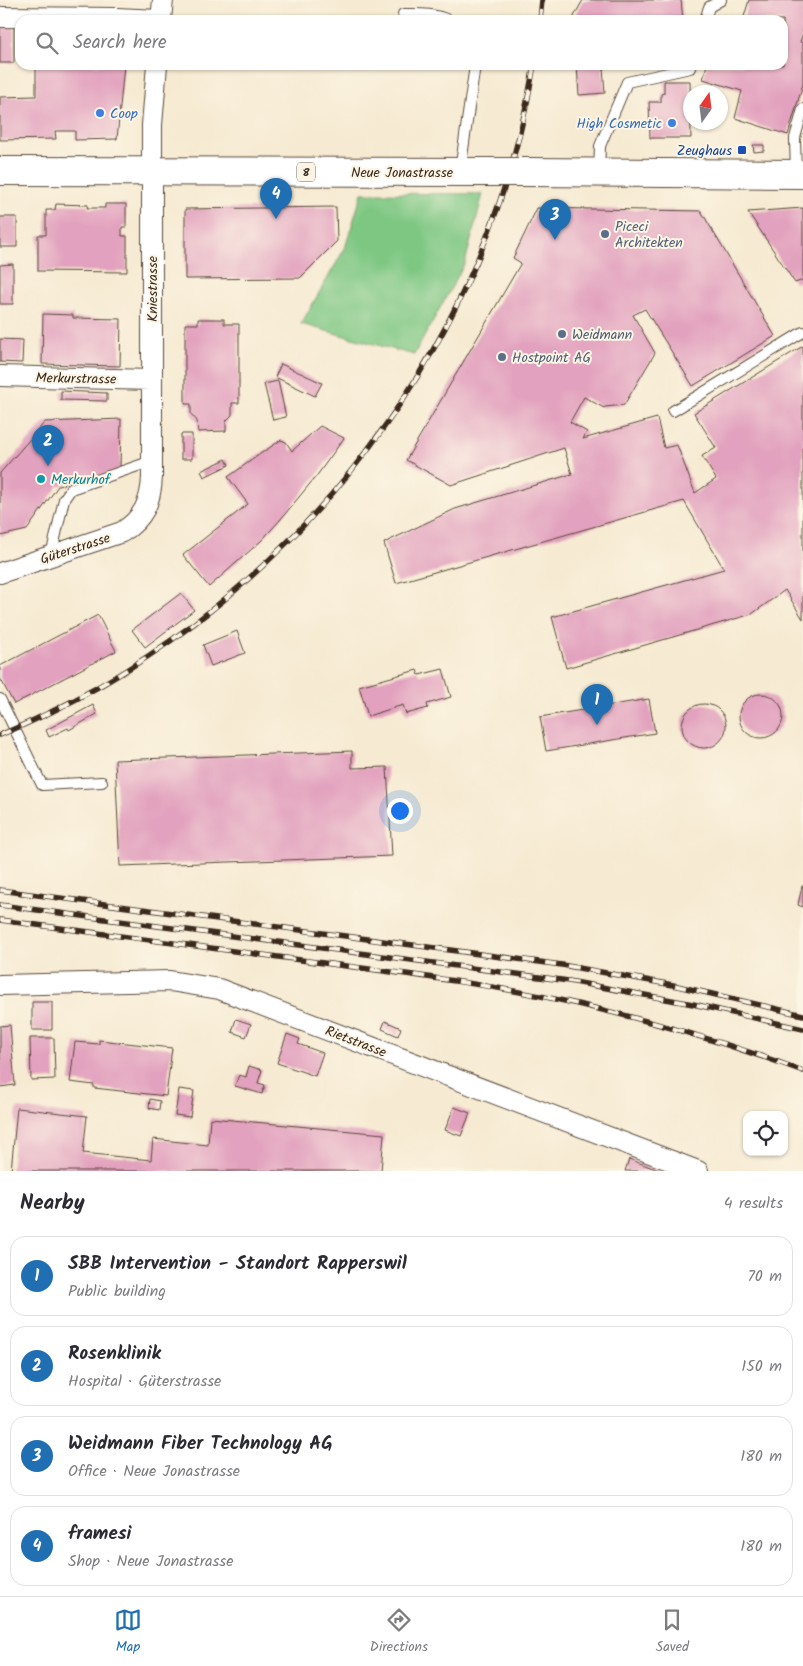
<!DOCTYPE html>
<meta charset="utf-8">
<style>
body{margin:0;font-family:Kalam,sans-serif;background:#f2f2f3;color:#2b2b33}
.controls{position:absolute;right:15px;bottom:15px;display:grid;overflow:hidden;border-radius:10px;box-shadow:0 1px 4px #0004}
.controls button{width:45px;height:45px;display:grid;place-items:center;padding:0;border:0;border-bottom:1px solid #e1e1e2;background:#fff;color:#2b2b33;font:25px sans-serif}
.compass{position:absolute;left:683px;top:85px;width:45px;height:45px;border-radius:50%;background:#fff;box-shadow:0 1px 4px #0004;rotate:14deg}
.you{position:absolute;left:399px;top:810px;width:18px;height:18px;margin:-12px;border:4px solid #fff;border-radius:50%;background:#1a73e8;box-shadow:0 0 0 8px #1a73e833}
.badge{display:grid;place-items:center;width:32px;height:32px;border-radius:50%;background:#1f6fb2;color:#fff;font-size:16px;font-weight:700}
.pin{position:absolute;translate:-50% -41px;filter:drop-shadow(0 1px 2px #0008)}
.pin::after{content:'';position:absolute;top:26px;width:18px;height:15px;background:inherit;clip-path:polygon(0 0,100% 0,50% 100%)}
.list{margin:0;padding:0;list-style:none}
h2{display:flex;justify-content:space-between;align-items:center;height:65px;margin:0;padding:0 20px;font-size:21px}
h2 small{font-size:16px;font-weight:400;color:#7c7c81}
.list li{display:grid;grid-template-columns:32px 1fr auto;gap:15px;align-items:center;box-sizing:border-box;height:80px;margin:0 10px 10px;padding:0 10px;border:1px solid #e1e1e2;border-radius:15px}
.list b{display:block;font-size:19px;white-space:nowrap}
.list p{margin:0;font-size:16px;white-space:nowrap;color:#7c7c81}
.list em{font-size:16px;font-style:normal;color:#7c7c81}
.icon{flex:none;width:28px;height:28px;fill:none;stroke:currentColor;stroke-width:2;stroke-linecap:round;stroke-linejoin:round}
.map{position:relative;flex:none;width:803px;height:1171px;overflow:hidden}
.search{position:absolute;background:#fff;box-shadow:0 1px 4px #0004;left:15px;right:15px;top:15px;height:55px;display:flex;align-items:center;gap:12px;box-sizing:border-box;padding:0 18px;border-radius:15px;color:#7c7c81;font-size:19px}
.sheet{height:425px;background:#fff}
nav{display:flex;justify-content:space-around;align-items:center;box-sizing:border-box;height:70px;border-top:1px solid #e1e1e2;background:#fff;font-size:14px;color:#7c7c81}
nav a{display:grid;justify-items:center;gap:2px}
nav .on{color:#1f6fb2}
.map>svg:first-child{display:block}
.green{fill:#7ec783;stroke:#5c7850}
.building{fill:#e2a1be}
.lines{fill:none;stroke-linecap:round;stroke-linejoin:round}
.service-casing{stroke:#574739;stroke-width:12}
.minor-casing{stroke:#574739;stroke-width:22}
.primary-casing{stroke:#574739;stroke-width:30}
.service{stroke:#fff;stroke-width:10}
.minor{stroke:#fff;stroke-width:20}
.primary{stroke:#fff;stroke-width:28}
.rail-casing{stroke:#3b2a1e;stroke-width:5.5}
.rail{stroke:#fcf5e5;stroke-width:4;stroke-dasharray:11;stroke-linecap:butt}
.primary-bridge-casing{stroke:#574739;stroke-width:30;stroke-linecap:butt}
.primary-bridge{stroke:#fff;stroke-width:28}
.shop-dot{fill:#3f7fe0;stroke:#fcf5e5;stroke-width:2}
.transit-dot{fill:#1a4fb4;stroke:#fcf5e5;stroke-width:2}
.service-dot{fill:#5c6f8a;stroke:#fcf5e5;stroke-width:2}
.culture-dot{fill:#0f9aa8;stroke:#fcf5e5;stroke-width:2}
.labels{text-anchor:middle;stroke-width:4;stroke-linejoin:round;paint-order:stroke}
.shield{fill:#fcf5e5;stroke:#75675a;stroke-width:1}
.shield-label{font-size:12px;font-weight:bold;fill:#3b2a1e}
.shop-label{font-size:14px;fill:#366cbe;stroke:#fcf5e5;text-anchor:start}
.transit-label{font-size:14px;fill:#164399;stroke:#fcf5e5;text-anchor:end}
.street-label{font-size:14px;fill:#3b2a1e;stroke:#fcf5e5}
.service-label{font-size:14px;fill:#4e5e75;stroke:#fcf5e5;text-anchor:start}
.culture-label{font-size:14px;fill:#0d838f;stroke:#fcf5e5;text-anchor:start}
</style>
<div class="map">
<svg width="803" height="1171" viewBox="0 0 803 1171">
<rect width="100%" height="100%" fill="#fcf5e5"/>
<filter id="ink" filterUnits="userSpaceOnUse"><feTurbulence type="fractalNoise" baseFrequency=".02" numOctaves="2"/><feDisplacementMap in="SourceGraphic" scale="10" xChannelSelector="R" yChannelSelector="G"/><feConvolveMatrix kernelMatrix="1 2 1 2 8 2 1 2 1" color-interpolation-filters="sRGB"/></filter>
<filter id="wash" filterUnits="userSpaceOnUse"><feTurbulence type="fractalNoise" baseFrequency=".0096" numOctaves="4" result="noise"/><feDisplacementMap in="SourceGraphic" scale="20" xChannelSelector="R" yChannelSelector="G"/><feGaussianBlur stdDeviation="1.12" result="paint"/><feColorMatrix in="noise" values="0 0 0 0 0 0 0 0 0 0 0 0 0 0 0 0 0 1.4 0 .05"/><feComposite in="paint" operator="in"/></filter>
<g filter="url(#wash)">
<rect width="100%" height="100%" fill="#f6ead2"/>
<path class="green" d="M362,193L483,194L465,263L414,355L301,324L345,248Z"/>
<g id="blocks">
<path class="building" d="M583,0H681L683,20H572Z
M749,0H803V33L800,42L803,43V84L788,135L735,118L742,91L703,79L707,65H783V20H743Z
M723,16L734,20H721Z
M0,27H14V63H0Z
M36,65H124L117,139L75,140V131H55L56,139L0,140V97L36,96Z
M577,65H605L603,67L605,93L579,95Z
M664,81H690L691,138H650L649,102H661V94L664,93Z
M753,145H764V151L754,152Z
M56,204L88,205L87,208H105V204H126V227H122V236H127V272L38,271V235H46V210H55Z
M336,207L337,241L300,278L185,279V209Z
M537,208L701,211L775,336L693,386L645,309L633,315L655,353L624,405L605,407L604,408L584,397L570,422L587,432L583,439L657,418L664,448L677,445L695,493L716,479L702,456L716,448L694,413L803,346V619L785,590L752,614L566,668L552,617L724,569L684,501L396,583L384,543L455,509L572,474L564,448L451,485L406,460L521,263L513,258Z
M803,208V280L795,283L748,212Z
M0,217H17V247H0Z
M13,264V304H0V265Z
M43,314L73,315V318L121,319L120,366L42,364Z
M198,319H224V324H239V403H232V415L226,421V431L198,432L197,421L191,414V404H185V324H198Z
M0,339L23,340L22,363L0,362Z
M281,364L322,383L315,396L275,377Z
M278,381L286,417L273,420L264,384Z
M61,391L107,393V401L61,400Z
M121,419L120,470L58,486L27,530L0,536V473L45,422Z
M320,426L344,438L318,474L280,520L262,540L209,587L183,555L248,504L228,477L260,454L281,440L286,442L292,451Z
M181,434H192V459H181Z
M226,459L229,465L204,477L201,471Z
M181,593L194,610L145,647L132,630Z
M98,615L116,651L14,704L0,678V666Z
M237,631L245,653L211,666L203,645Z
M443,669L451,697L427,704L428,708L406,714L403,705L368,716L359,686L417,670L419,675Z
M739 716a22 22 0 1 1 44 0a22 22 0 1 1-44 0Z
M649,699L655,733L546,751L540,717Z
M682 726a22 22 0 1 1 44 0a22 22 0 1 1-44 0Z
M93,705L97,714L69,730L68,728L49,737L46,730Z
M352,751V768L387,767L392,856L120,866L115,760Z
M802,886H803V907L798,905Z
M32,1002H52V1030H32Z
M236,1019L251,1024L246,1037L232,1032Z
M385,1021L401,1028L398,1036L382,1029Z
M10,1025L15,1085L0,1087V1026Z
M287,1034L300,1039L298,1044L323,1053L315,1076L277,1063Z
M30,1038H54L55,1079L31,1080Z
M99,1040L172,1048L166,1096L94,1088V1085L70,1082L75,1042L99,1044Z
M249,1066L262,1070L258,1083L265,1085L262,1094L235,1086L239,1075L246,1077Z
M179,1089L194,1091L190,1117L175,1115Z
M150,1099L160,1101L159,1110L149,1108Z
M454,1107L470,1113L461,1136L445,1130Z
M17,1108L87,1116L83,1153L151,1160L153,1139L208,1145L210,1118L384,1134L381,1171H11Z
M629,1159L661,1171H625Z"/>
</g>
</g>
<g filter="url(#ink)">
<use href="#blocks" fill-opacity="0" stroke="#574739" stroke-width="1"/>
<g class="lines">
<g class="service-casing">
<path id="service" d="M403,14C418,14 435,13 448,20
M705,20L709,7L721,0
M460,171L475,65
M599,172L600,146L627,82L690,68L691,65
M796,174L795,138L803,109
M673,411L803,332
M51,556L64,499L71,489L152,461
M0,699L42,785L102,782"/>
</g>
<g class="minor-casing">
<path id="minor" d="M0,17L117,18L159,20
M161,20L163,0
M0,376L151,380
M0,573L122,532C143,519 151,502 152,477V125L157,65
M0,985L170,981L219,989L698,1171"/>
</g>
<g class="primary-casing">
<path id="primary" d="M0,171L488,172
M527,172L803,174"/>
</g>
<use href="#service" class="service"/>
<use href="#minor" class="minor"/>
<use href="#primary" class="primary"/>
<g class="rail-casing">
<path id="rail" d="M540,20L542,0
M0,735C278,620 485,363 534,65
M0,890L562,965L673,985L803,1015
M0,905L569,981L693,1004L803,1029
M0,920C110,935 220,949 331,964C416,975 502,986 586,1006C660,1023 732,1045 803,1071"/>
</g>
<use href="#rail" class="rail"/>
<g class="primary-bridge-casing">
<path id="primary-bridge" d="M488,172H527"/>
</g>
<use href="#primary-bridge" class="primary-bridge"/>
</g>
</g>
<g class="shop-dot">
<circle cx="100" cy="113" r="5"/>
<circle cx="672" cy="123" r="5"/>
</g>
<rect class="transit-dot" x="737" y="145" width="10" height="10" rx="2.5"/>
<g class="service-dot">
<circle cx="605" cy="234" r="5"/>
<circle cx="562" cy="334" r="5"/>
<circle cx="502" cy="357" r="5"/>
</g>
<circle class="culture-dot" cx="41" cy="479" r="5"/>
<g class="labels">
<rect class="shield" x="297" y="162.5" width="18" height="19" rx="4"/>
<g class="shield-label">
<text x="306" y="176">8</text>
</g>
<g class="shop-label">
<text x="110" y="118">Coop</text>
<text x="662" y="128" text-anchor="end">High Cosmetic</text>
</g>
<g class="transit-label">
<text x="732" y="155">Zeughaus</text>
</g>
<g class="street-label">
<text x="402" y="177">Neue Jonastrasse</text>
<text transform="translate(152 289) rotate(-90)" y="5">Kniestrasse</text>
<text transform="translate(76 378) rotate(1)" y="5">Merkurstrasse</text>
<text transform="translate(75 548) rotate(-18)" y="5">Güterstrasse</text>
<text transform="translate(356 1041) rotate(21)" y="5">Rietstrasse</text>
</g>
<g class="service-label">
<text x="615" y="231">Piceci<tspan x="615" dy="16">Architekten</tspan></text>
<text x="572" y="339">Weidmann</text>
<text x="512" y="362">Hostpoint AG</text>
</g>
<g class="culture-label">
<text x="51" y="484">Merkurhof</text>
</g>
</g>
</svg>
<div class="controls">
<button><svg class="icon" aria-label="locate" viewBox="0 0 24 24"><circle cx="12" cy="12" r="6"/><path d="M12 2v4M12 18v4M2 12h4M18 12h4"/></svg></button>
</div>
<svg class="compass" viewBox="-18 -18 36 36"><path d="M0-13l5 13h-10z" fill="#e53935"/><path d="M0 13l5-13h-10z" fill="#7c7c81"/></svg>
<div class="you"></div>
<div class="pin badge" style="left:597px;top:725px">1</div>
<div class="pin badge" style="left:48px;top:466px">2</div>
<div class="pin badge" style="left:555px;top:240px">3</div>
<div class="pin badge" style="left:276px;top:219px">4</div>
<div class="search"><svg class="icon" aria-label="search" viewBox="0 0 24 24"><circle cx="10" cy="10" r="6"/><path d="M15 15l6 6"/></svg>Search here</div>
</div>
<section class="sheet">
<h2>Nearby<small>4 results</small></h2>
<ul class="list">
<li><span class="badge">1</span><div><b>SBB Intervention - Standort Rapperswil</b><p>Public building</p></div><em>70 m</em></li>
<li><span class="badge">2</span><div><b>Rosenklinik</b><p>Hospital · Güterstrasse</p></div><em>150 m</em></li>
<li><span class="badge">3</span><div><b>Weidmann Fiber Technology AG</b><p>Office · Neue Jonastrasse</p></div><em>180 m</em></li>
<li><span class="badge">4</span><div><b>framesi</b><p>Shop · Neue Jonastrasse</p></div><em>180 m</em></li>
</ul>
</section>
<nav>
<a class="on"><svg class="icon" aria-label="map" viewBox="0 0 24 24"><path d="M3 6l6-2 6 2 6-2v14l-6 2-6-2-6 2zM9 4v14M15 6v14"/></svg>Map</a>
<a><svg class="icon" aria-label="directions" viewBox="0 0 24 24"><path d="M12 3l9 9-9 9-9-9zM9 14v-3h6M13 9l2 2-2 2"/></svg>Directions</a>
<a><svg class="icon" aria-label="saved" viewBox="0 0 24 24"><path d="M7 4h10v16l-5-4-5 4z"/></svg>Saved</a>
</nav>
